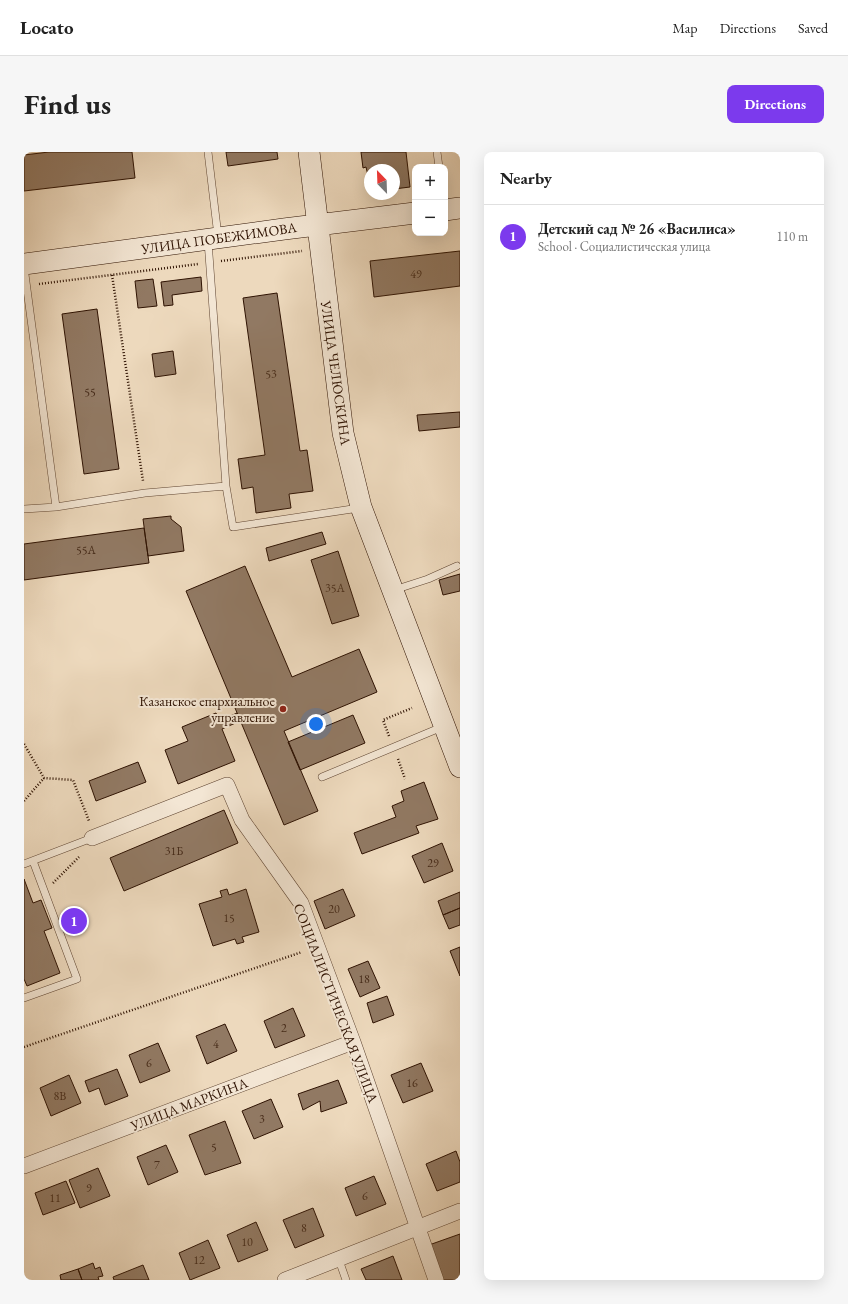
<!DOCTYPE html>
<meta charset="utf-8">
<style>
body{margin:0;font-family:"EB Garamond",serif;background:#f6f6f6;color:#222}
.controls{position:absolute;right:12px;top:12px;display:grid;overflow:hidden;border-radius:8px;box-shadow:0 4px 16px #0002}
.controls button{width:36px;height:36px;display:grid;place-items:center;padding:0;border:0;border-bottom:1px solid #e0e0e0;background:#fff;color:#222;font:20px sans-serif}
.compass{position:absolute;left:340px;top:12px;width:36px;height:36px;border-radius:50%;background:#fff;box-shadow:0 4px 16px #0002;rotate:337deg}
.you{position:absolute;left:292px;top:572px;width:14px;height:14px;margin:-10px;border:3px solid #fff;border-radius:50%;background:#1a73e8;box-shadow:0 0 0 6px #1a73e833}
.badge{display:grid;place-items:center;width:26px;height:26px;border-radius:50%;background:#7c3aed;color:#fff;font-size:13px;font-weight:700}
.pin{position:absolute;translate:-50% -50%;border:2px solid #fff;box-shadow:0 1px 4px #0006}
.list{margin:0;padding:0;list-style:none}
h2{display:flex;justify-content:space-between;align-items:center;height:52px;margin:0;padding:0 16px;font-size:17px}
h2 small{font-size:13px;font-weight:400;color:#767676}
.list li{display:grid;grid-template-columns:26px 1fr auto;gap:12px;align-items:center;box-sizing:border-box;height:64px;padding:0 16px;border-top:1px solid #e0e0e0}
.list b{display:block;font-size:15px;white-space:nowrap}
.list p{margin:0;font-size:13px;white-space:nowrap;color:#767676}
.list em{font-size:13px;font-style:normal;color:#767676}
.map{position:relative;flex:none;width:436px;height:1128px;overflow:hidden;border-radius:8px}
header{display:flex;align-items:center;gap:24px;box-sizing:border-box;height:56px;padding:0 20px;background:#fff;border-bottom:1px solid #e0e0e0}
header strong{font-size:19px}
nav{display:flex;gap:22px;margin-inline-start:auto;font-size:14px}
.intro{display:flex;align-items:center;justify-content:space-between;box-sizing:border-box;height:96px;padding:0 24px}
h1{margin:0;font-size:28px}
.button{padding:10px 18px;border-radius:8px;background:#7c3aed;color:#fff;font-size:14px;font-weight:700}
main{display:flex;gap:24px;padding:0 24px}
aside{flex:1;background:#fff;border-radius:8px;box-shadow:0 4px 16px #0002}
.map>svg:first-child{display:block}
.building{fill:#917963;stroke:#2e1202}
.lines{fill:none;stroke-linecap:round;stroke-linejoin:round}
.lane-casing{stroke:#5e4431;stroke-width:8}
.street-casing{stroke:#5e4431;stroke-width:16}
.secondary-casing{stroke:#2e1202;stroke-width:22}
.path{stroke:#2e1202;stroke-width:2.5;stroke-dasharray:1 2;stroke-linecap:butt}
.lane{stroke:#f3e6d4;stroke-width:7}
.street{stroke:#f3e6d4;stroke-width:15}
.secondary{stroke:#f3e6d4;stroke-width:21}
.poi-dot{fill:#8f2418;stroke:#f3e6d4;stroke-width:1.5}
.labels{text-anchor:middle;stroke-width:4;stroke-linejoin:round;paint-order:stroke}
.number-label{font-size:12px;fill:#472c1a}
.street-label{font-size:14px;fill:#2e1202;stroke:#f3e6d4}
.poi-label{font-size:14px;fill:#2e1202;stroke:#f3e6d4;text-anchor:end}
</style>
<header>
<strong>Locato</strong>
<nav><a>Map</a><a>Directions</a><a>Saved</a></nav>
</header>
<div class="intro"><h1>Find us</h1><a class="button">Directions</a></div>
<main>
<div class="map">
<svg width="436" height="1128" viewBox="0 0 436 1128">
<rect width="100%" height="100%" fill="#edd9bd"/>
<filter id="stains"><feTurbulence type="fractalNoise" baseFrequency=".005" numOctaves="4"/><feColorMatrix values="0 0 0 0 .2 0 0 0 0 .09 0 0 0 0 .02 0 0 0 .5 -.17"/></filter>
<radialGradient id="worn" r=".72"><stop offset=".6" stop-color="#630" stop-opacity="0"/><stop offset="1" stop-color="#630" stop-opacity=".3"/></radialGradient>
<path class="building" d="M25,0H108L111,26L0,39V3Z
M202,0H253L254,7L204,14Z
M337,0H382L386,35L370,37V18H346L345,28L342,15L339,16Z
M436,99V134L350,145L346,109Z
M177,125L178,139L148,143L149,153L140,154L137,130Z
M129,127L133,154L114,156L111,129Z
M253,141L276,299L283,298L289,339L265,342L267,356L232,361L229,335L218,337L214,307L241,303L219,146Z
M73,157L95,317L60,322L38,162Z
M149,199L152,222L131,225L128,202Z
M436,260V275L395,279L393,263Z
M147,364V367L157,375L160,399L124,404L119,367Z
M120,376L125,411L0,428V392Z
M298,380L302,392L245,409L242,396Z
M314,399L335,464L308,472L287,408Z
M221,414L268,525L335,497L353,540L260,579L294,659L260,673L162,439Z
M436,422V439L419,443L415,428Z
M192,561L195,569L213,561L216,569L198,577L211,609L154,632L141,598L164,589L158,575Z
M329,563L341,591L276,618L264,590Z
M114,610L122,630L72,649L65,629Z
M400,630L414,667L392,674L395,681L338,702L330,681L372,665L368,654L380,649L377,639Z
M200,658L214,691L100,739L86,706Z
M418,691L429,719L400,731L388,704Z
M0,727L9,751L17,748L28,776L20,779L36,821L3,834L0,827Z
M203,737L205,743L222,737L235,780L218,785L220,790L213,792L211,787L189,794L175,752L198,745L196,739Z
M319,737L331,764L301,777L290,749Z
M436,740V756L419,763L414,749Z
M436,756V773L425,777L419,763Z
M436,795V824L426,799Z
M344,809L356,836L336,845L324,817Z
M363,844L370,863L349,871L343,851Z
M269,856L281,884L251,896L240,869Z
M201,872L213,899L183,912L172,884Z
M134,891L146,919L116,931L105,903Z
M397,911L409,939L379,951L367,923Z
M93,917L104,944L81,953L75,936L65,940L61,929Z
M45,923L57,951L27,964L16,936Z
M314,928L323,951L297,960L296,949L279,958L274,942Z
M247,947L259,975L230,987L218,959Z
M201,969L217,1011L181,1023L165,983Z
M142,993L154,1020L124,1033L113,1005Z
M432,999L436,1010V1030L413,1039L402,1012Z
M74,1016L86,1044L56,1056L45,1028Z
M350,1024L362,1052L332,1064L321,1036Z
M42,1029L51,1051L19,1063L11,1041Z
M289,1056L300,1084L271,1096L259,1068Z
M232,1070L244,1098L214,1110L203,1083Z
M436,1082V1128H418L405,1093Z
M184,1088L196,1116L166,1128L155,1101Z
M369,1104L378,1128H342L337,1117Z
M69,1111L71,1117L76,1115L79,1124L74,1125L75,1128H58L54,1117Z
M119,1113L125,1128H90L89,1125Z
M54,1117L58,1128H37L36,1123Z"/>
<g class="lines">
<g class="lane-casing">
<path id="lane" d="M184,0L194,84
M413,0L415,15
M184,89L202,334L209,375L335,356
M0,115L32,355
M0,357L32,355L121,341L202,334
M370,438L404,427L433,414
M298,625L418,575
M0,712L68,686
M0,846L53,827L9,709
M315,1108L322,1128"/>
</g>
<g class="street-casing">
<path id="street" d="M68,686L203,633L218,668L277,751L329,890L412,1128
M0,1014L329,890
M261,1128L436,1059"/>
</g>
<g class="secondary-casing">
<path id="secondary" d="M285,0L319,281L337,355L436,615
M421,58L436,56
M0,112L260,77L391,61"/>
</g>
<path class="path" d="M197,109L278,99
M88,123L119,329
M15,132L174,112
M365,584L359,568L388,556
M0,592L20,626L49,628L65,669
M374,607L381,627
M0,649L20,626
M29,731L55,705
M0,895L278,800"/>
<use href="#lane" class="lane"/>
<use href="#street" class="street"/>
<use href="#secondary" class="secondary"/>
</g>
<circle class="poi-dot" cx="259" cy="557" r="4"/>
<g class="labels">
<g class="number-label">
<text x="392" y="126">49</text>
<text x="247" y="226">53</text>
<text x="66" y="244">55</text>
<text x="62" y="402">55А</text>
<text x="311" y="440">35А</text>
<text x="150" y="703">31Б</text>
<text x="409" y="715">29</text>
<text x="310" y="761">20</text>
<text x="205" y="770">15</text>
<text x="340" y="831">18</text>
<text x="260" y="880">2</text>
<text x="192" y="896">4</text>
<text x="125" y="915">6</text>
<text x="388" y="935">16</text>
<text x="36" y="948">8В</text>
<text x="238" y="971">3</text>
<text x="190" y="999">5</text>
<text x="133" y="1017">7</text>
<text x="65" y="1040">9</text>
<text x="341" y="1048">6</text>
<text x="31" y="1050">11</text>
<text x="280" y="1080">8</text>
<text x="223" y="1094">10</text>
<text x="175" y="1112">12</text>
</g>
<g class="street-label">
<text transform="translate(195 86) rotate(-8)" y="5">УЛИЦА ПОБЕЖИМОВА</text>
<text transform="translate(312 221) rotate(82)" y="5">УЛИЦА ЧЕЛЮСКИНА</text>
<text transform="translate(312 851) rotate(69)" y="5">СОЦИАЛИСТИЧЕСКАЯ УЛИЦА</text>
<text transform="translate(165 952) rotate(-21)" y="5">УЛИЦА МАРКИНА</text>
</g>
<g class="poi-label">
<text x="251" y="554">Казанское епархиальное<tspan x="251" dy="16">управление</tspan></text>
</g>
</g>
<rect width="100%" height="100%" filter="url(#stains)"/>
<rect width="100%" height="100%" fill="url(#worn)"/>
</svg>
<div class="controls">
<button>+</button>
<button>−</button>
</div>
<svg class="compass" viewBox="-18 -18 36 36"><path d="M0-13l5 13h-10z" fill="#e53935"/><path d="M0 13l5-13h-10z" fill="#767676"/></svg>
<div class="you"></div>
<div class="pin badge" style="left:50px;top:769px">1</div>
</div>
<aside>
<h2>Nearby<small></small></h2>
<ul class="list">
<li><span class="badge">1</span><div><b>Детский сад № 26 «Василиса»</b><p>School · Социалистическая улица</p></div><em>110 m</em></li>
</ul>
</aside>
</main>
